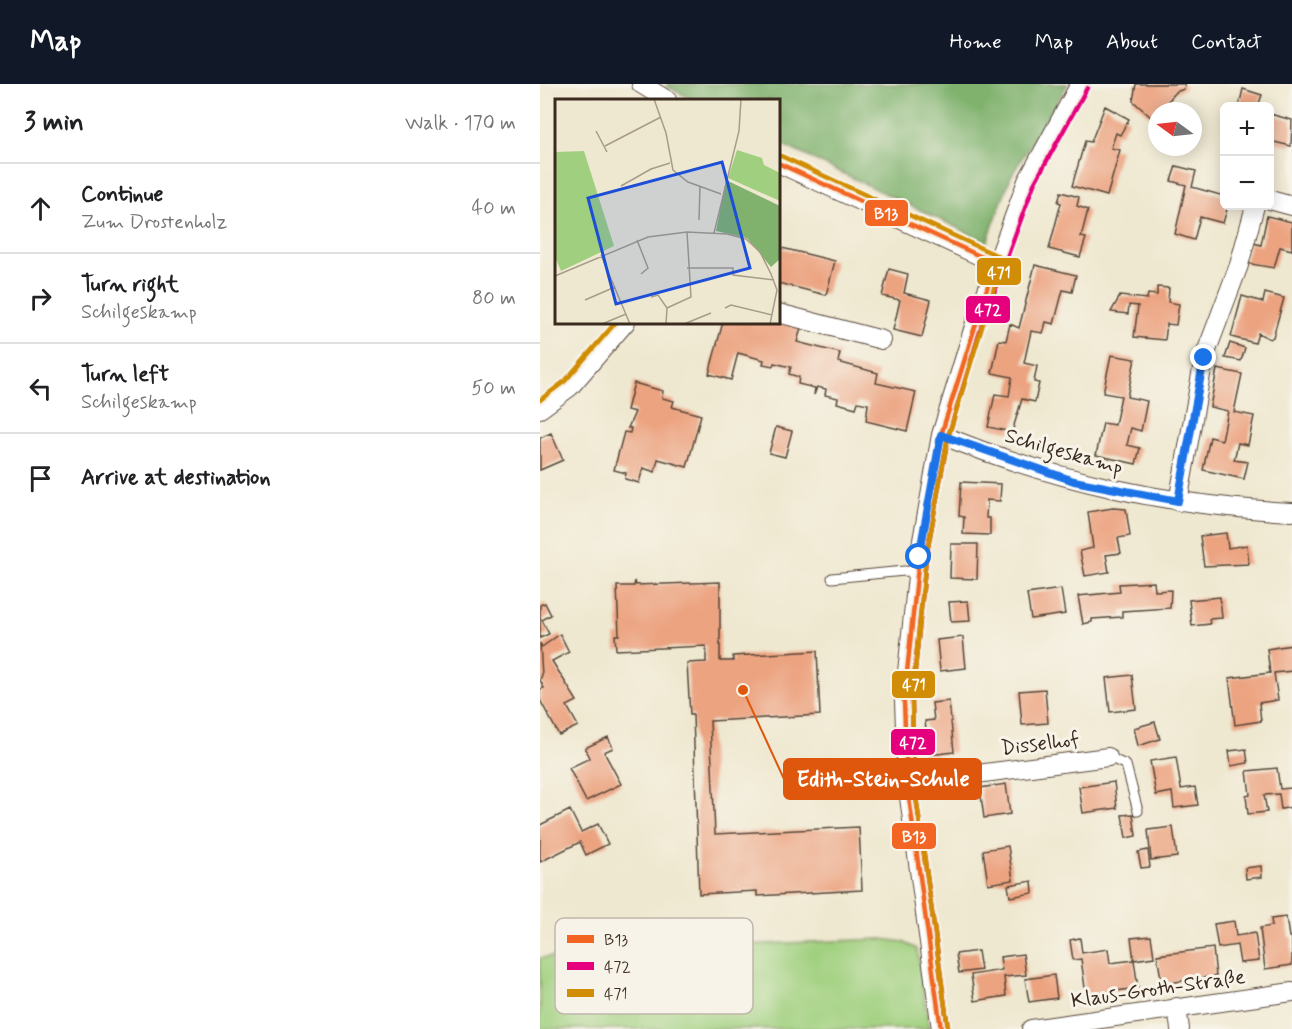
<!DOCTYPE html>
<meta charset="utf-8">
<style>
body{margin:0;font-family:Mynerve,sans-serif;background:#f2f2f2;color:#202124}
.controls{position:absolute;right:18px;top:18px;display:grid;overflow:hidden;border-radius:9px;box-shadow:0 3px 15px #0003}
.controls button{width:54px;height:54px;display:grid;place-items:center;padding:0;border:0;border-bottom:2px solid #e0e0e0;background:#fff;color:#202124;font:30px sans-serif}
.compass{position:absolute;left:608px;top:18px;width:54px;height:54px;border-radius:50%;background:#fff;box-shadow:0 3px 15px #0003;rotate:285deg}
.stop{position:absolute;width:18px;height:18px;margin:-14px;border:4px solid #1a73e8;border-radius:50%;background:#fff}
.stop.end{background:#1a73e8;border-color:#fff;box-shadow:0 2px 6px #0008}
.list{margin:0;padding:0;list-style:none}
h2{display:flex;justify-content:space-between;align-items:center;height:78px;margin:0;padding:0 24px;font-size:26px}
h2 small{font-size:20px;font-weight:400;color:#757577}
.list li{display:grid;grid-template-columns:39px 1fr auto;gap:18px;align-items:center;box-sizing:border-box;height:90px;padding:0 24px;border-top:2px solid #e0e0e0}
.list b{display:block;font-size:22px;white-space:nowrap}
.list p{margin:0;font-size:20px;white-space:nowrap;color:#757577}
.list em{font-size:20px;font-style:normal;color:#757577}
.icon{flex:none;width:33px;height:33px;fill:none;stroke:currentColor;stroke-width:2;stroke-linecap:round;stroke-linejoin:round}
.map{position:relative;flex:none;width:752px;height:945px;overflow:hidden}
header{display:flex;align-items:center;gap:36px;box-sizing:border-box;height:84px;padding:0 30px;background:#111827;color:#fff}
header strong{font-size:28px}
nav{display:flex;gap:33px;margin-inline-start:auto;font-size:21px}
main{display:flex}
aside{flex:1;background:#fff}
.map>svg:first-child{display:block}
.green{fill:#a0d07f;stroke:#6e7d4e;stroke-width:1.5}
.forest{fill:#80b26e;stroke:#5e6e46;stroke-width:1.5}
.building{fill:#eca380}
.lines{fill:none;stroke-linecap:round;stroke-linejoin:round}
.service-casing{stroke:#564639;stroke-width:11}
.minor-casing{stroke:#564639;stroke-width:20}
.service{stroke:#fff;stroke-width:9}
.minor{stroke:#fff;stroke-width:18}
.bus-1-casing{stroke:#f7f3e8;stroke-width:9}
.bus-2-casing{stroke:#f7f3e8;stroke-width:9}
.bus-3-casing{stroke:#f7f3e8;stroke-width:9}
.bus-1{stroke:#f26522;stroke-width:4.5}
.bus-2{stroke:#e5007d;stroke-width:4.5}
.bus-3{stroke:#d18d06;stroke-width:4.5}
.route{stroke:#1a73e8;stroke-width:8}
.labels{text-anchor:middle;stroke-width:6;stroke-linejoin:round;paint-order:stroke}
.street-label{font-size:21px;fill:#3b2a1e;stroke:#f7f3e8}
.inset-road{fill:none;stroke:#a79c89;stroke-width:1.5}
.view{fill:#1d4ed8;fill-opacity:0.15;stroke:#1d4ed8;stroke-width:3}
.inset-edge{fill:none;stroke:#3b2a1e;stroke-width:3}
.key{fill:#f7f3e8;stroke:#bfb7ab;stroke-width:1.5}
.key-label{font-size:16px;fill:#3b2a1e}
.leader{fill:none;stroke:#df570d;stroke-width:2}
.callout-dot{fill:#df570d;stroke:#f7f3e8;stroke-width:2}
.callout{fill:#df570d;stroke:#df570d;stroke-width:2}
.callout-label{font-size:22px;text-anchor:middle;font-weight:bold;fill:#fff}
.line-badge{stroke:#f7f3e8;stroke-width:2}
.badge-label{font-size:16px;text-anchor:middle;font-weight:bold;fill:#fff}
</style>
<header>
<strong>Map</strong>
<nav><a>Home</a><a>Map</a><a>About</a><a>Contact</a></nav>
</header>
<main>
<aside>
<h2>3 min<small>Walk · 170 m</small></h2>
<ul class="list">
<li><svg class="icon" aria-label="ahead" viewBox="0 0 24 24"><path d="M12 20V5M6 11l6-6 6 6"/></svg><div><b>Continue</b><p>Zum Drostenholz</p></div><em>40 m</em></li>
<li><svg class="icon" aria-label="right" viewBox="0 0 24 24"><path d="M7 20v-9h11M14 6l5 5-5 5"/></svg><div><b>Turn right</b><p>Schilgeskamp</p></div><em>80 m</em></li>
<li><svg class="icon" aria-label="left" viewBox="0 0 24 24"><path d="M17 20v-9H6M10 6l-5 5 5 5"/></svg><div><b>Turn left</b><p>Schilgeskamp</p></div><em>50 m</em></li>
<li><svg class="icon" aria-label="arrive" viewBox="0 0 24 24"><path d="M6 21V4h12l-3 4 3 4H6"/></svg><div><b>Arrive at destination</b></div></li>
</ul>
</aside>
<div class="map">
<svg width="752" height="945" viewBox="0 0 752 945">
<rect width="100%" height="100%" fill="#f7f3e8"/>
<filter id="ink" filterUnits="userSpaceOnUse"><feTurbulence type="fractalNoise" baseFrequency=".0167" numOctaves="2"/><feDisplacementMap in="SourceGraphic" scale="12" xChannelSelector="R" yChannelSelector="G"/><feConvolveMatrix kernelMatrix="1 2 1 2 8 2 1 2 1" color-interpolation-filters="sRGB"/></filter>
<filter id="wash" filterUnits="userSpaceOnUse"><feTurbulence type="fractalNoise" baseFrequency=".008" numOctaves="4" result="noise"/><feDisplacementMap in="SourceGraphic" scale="24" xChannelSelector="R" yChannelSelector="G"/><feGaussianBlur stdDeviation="1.35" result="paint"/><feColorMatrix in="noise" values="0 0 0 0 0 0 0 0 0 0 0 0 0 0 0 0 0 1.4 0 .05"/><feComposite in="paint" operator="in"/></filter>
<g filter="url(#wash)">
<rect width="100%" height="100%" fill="#efe8d0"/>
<path class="green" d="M342,855L363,858L377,865L389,945H0V874L105,865Z"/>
<path class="forest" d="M128,0H528L471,92L447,158L239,59L238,16H154L126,2Z"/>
<g id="blocks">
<path class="building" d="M596,0H645L644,5L636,8L613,35L593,17Z
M703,5L722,11L718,22H699Z
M565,22L589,35L580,51L576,49L571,64L580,66L567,112L532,102L545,57L551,58Z
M730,30L752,36L751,62L730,57Z
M636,82L656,87L652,103L684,112V122H688L683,139L660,133L654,156L635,150L646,101L631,97Z
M521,108L539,113L537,122L548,126L541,153L546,154L540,173L509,165L521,119L518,118Z
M727,132L752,138V166L740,163L734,184L705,179L710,158L721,161Z
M238,163L295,177L286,211L238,199Z
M495,181L536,191L532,208L523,206L514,240L506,238L503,249L491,247L484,279L497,282L494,298L499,299L495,318L482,315L472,348L448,343L455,310L469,312L472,293L452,289L459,256L466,257L470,240L479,244Z
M349,185L368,190L364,209L391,216L382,253L353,246L360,216L342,212Z
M617,203L629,204L628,218L639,220L636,241L627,240L625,256L594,253L598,222L589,221L588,230L571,228L580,212L607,215L608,210L617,211Z
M725,209L744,214L733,253L730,255L718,249L715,259L691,253L702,212L723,218Z
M183,238H239L261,244L257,258L300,269L298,278L338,289L336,299L376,308L367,347L326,337L328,320L318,318L316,324L297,319L298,314L285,311L286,305L277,303L274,311L275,304L258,300L259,293L249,290L251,283L234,279L233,282L223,280L224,276L198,269L191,296L169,290Z
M690,259L705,264L701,277L685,274Z
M571,271L595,275L587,313L607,317L601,347L591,344L587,361L600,364L596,380L556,371L563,339L575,341L581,312L563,309Z
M677,285L702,290L694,328L714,332L708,361L698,359L694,376L708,378L704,395L663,386L670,353L682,356L688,327L670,323Z
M94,299L123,307L122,314L134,317L132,323L161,331L147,383L118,375L115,388L103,384L99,399L85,395L86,389L74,386L84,348L90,349L91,344H88L95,328L87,326Z
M236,343L252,347L245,373L229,369Z
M11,349L23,376L0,386V354Z
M421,398L461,400L460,417L447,416L446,434H450V451L423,450L424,433L419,432Z
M573,424L586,425L590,452L578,454L581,469L566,471L569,488L545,492L540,467L553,464L548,428Z
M686,449L688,464L707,461L709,480L664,482L660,452Z
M411,460H438L437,495L410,494Z
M95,497L96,501L180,498V577H193V572L277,567L280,631L170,637L175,750L319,743L322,806L217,812V807L159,810L153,631H150L147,579L166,578V562L76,566L75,551H79L77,502H94Z
M614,498L615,507L631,506L630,524L582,527V533L552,535V538L543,540L538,512L580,508L579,500Z
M521,505L525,530L491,535L487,510Z
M680,513L682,534L669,535L670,540L652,542L649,516Z
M428,517L430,537L411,538L409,518Z
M5,519L11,531L2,536L9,550L0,554V521Z
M20,550L29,568L12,577L37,617L27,622L38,642L19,651L0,616V605L4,604L0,596L2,591L0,559L2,563Z
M423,553L426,584L400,587L397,556Z
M752,561V587L734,589L738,616L719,619L721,637L695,641L689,594L730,589L727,565Z
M592,591L596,625L570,628L566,594Z
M505,605L508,639L482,641L479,607Z
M409,617L414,668L389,671L385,637L394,636L392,619Z
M615,638L620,655L598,662L594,644Z
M68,653L73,664L64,668L81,700L46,717L29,684L50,674L45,664Z
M706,665L708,679L691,682L689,667Z
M636,673L641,705L655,703L658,721L634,724L632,708L616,711L610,677Z
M737,684L740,705L752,704V723L741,725L739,710L724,711L727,728L708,730L706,712L710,711L707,687Z
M574,698L577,724L543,729L539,703Z
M466,700L470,730L444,734L440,704Z
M30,726L41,748L58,740L68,760L46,771L40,758L0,778V741Z
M593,730L596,752L586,754L582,731Z
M633,743L637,773L611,776L608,746Z
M468,762L473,796L448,800L443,766Z
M608,766L610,783L601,784L598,768Z
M721,782L722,793L706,795L705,784Z
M492,797L493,809L470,813L468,801Z
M746,833L749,853H752V881L725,885L720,844L732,842L731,835Z
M694,837L696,852L715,849L719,877L700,879L697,861L678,864L674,840Z
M611,852L614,873L594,876L598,904L546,911L541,875L533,876L530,856L540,854L542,869L568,865L570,879L594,876L591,854Z
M673,864L676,892L622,900L617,871Z
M438,867L441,886L419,889L416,870Z
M483,870L486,891L464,893L466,912L435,917L431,891L462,886L460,873Z
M514,891L517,914L489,918L485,895Z"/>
</g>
</g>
<g filter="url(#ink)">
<use href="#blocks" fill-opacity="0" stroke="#564639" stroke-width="1.5"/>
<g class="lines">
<g class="service-casing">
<path id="service" d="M292,494L364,487L378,488
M568,673L586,681L598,727"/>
</g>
<g class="minor-casing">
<path id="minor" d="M101,0L127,16
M238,79L455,179
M730,116L752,122
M238,229L342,256
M0,325L30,303L86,238
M401,351C516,397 628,422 752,428
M638,418L664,274L699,181L715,122
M367,699L568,673
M637,923L640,945
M401,945L367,699L364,617L379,473L401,351L435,239L487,97L540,0
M491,945L752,908"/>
</g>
<use href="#service" class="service"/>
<use href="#minor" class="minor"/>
<g class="bus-1-casing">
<path id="bus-1" d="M238,79L455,179
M401,945L367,699L364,617L379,473L401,351L455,179"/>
</g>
<g class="bus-2-casing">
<path id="bus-2" d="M408,944L374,698L372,617L386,474L408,353L442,241L494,100L547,4"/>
</g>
<g class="bus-3-casing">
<path id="bus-3" d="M241,72L458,172L462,178L408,353L386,474L372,617L374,698L408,944
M0,316L25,297L76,238"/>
</g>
<use href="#bus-1" class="bus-1"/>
<use href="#bus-2" class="bus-2"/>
<use href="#bus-3" class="bus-3"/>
</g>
</g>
<g class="lines" filter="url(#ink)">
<path class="route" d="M379,473L401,351L534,397L638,417L664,274"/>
</g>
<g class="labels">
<g class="street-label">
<text transform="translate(524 367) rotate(16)" y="7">Schilgeskamp</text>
<text transform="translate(500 659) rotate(-7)" y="7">Disselhof</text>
<text transform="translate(618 904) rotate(-8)" y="7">Klaus-Groth-Straße</text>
</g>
</g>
<g transform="translate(15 15)">
<rect width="225" height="225" fill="#efe8d0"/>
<path d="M182,51L207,59L209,66L225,74V102L173,79ZM29,52L59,147L6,172L0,158V53Z" fill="#a0d07f"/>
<path d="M171,81L225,107V160L216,168L192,139L161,132Z" fill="#80b26e"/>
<path class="inset-road" d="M99,0L111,34L118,71L133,83L166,95M41,32L52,53M50,47L106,18M66,87L96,70L115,64M144,121L145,87M159,134L184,32L186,0M82,141L93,169L86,175M46,156L75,225M132,169H178V176L219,181M0,177L93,138L132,133L172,135L191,140L205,153L216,175L222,191L215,225M96,198L103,196L112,209L111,225M30,201L60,188M112,209L136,198L132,133M170,209L176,206L217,216M47,225L71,215M129,225L156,214"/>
<path class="view" d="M167,63L195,169L61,205L33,99Z"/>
<rect width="225" height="225" class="inset-edge"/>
</g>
<rect x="15" y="834" width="198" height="96" rx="9" class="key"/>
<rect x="27" y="851" width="27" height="8" fill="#f26522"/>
<rect x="27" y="878" width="27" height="8" fill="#e5007d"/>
<rect x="27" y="905" width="27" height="8" fill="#d18d06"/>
<g class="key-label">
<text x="64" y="861">B13</text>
<text x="64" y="888">472</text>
<text x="64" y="915">471</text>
</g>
<path class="leader" d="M203 606L244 695"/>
<circle class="callout-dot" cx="203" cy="606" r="6"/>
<rect class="callout" x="244" y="675" width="197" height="40" rx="6"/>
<g class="callout-label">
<text x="343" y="702">Edith-Stein-Schule</text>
</g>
<g class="line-badge">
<rect x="324" y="115" width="45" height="28" rx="6" fill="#f26522"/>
<rect x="436" y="173" width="46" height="29" rx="6" fill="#d18d06"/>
<rect x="425" y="211" width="46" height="29" rx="6" fill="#e5007d"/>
<rect x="351" y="586" width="45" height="29" rx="6" fill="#d18d06"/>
<rect x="350" y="644" width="46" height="28" rx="6" fill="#e5007d"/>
<rect x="351" y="738" width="46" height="28" rx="6" fill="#f26522"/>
</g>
<g class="badge-label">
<text x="346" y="135">B13</text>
<text x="459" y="194">471</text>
<text x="448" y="231">472</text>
<text x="374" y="606">471</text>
<text x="373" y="664">472</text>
<text x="374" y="758">B13</text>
</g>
</svg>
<div class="controls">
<button>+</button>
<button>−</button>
</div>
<svg class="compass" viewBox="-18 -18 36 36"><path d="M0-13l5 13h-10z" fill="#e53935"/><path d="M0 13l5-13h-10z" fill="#757577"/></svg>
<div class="stop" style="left:379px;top:473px"></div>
<div class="stop end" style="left:664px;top:274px"></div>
</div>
</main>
